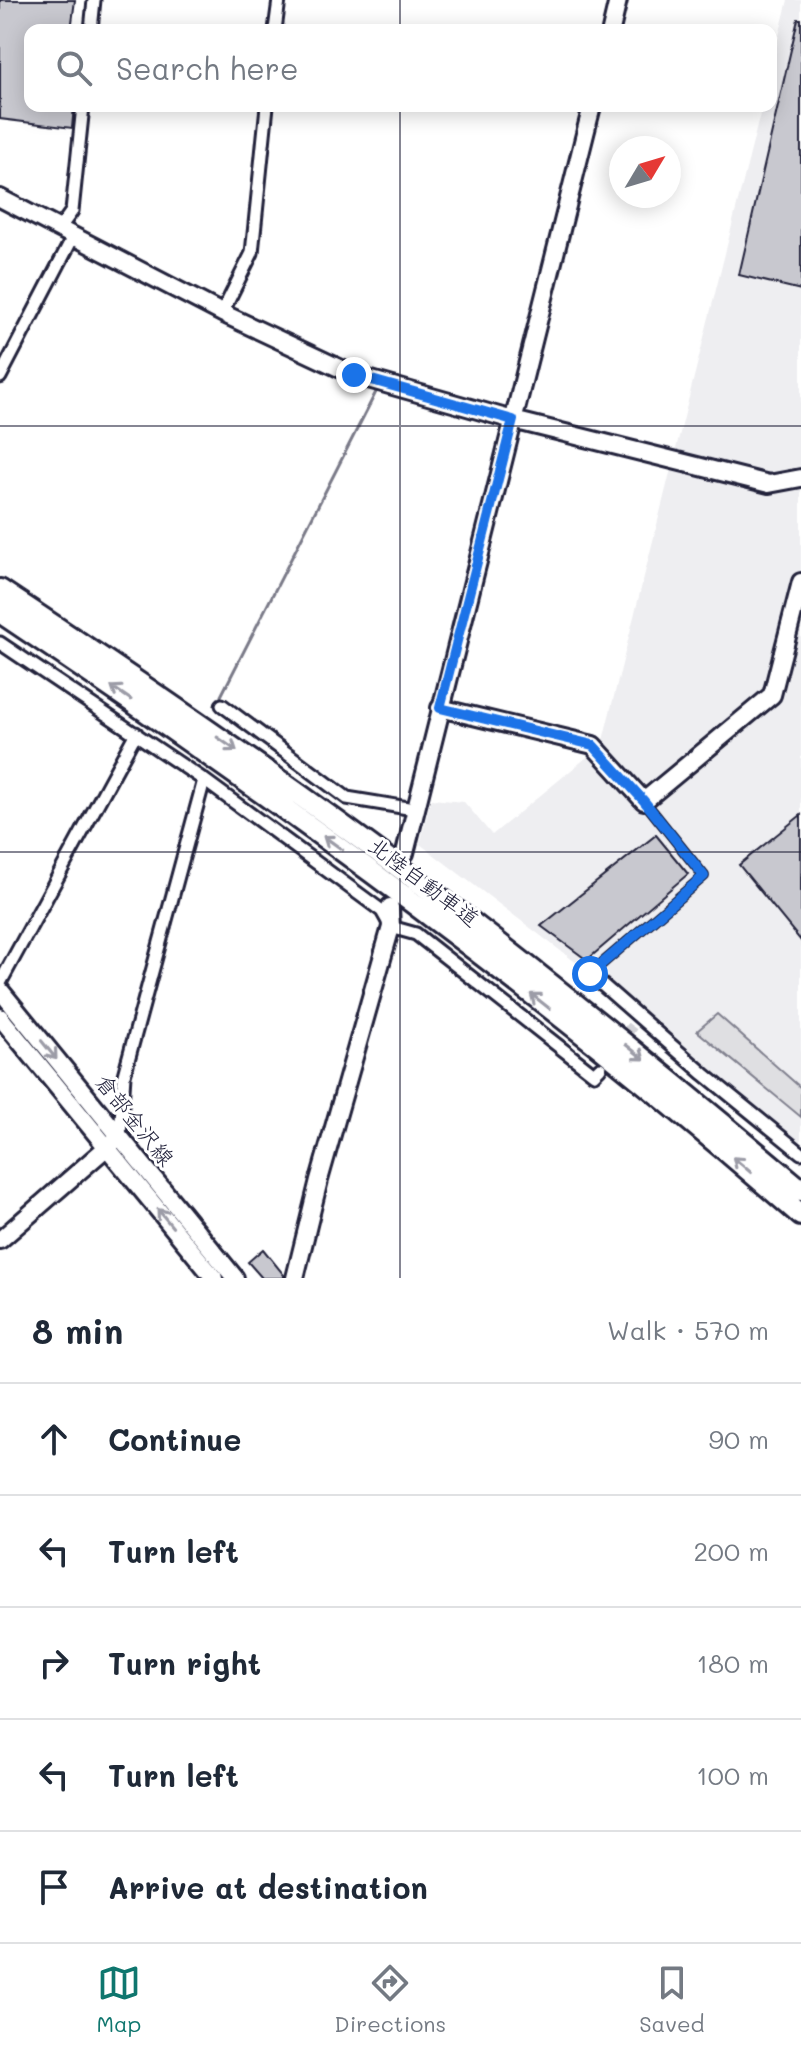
<!DOCTYPE html>
<meta charset="utf-8">
<style>
body{margin:0;font-family:Mali,"Klee One",sans-serif;background:#f2f2f3;color:#1f2937}
.compass{position:absolute;left:609px;top:136px;width:72px;height:72px;border-radius:50%;background:#fff;box-shadow:0 4px 20px #0003;rotate:52deg}
.stop{position:absolute;width:24px;height:24px;margin:-18px;border:6px solid #1a73e8;border-radius:50%;background:#fff}
.stop.end{background:#1a73e8;border-color:#fff;box-shadow:0 2px 8px #0008}
.list{margin:0;padding:0;list-style:none}
h2{display:flex;justify-content:space-between;align-items:center;height:104px;margin:0;padding:0 32px;font-size:34px}
h2 small{font-size:26px;font-weight:400;color:#747a83}
.list li{display:grid;grid-template-columns:52px 1fr auto;gap:24px;align-items:center;box-sizing:border-box;height:112px;padding:0 32px;border-top:2px solid #e0e1e3}
.list b{display:block;font-size:30px;white-space:nowrap}
.list em{font-size:26px;font-style:normal;color:#747a83}
.icon{flex:none;width:44px;height:44px;fill:none;stroke:currentColor;stroke-width:2;stroke-linecap:round;stroke-linejoin:round}
.map{position:relative;flex:none;width:801px;height:1278px;overflow:hidden}
.search{position:absolute;background:#fff;box-shadow:0 4px 20px #0003;left:24px;right:24px;top:24px;height:88px;display:flex;align-items:center;gap:20px;box-sizing:border-box;padding:0 28px;border-radius:16px;color:#747a83;font-size:30px}
.sheet{height:664px;background:#fff}
nav{display:flex;justify-content:space-around;align-items:center;box-sizing:border-box;height:112px;border-top:2px solid #e0e1e3;background:#fff;font-size:22px;color:#747a83}
nav a{display:grid;justify-items:center;gap:4px}
nav .on{color:#0f766e}
.map>svg:first-child{display:block}
.built{fill:#eeeef1}
.green{fill:#dfdfe2;stroke:#80808e;stroke-width:2}
.lines{fill:none;stroke-linecap:round;stroke-linejoin:round}
.stream{stroke:#7a7a88;stroke-width:3}
.building{fill:#c8c8cf;stroke:#22223b;stroke-width:2}
.street-tunnel{stroke:#d3d3d8;stroke-width:11;stroke-dasharray:11 5.5;stroke-linecap:butt}
.lane-casing{stroke:#22223b;stroke-width:12}
.street-casing{stroke:#22223b;stroke-width:17}
.secondary-casing{stroke:#22223b;stroke-width:22}
.highway-casing{stroke:#22223b;stroke-width:26}
.lane{stroke:#fff;stroke-width:6}
.street{stroke:#fff;stroke-width:11}
.secondary{stroke:#fff;stroke-width:16}
.highway{stroke:#fff;stroke-width:20}
.oneway{stroke:#9c9ca7}
.route{stroke:#1a73e8;stroke-width:10}
.grid{fill:none;stroke:#22223b;stroke-width:2;stroke-opacity:0.55}
.labels{text-anchor:middle;stroke-width:6;stroke-linejoin:round;paint-order:stroke}
.street-label{font-size:22px;fill:#22223b;stroke:#fff}
</style>
<div class="map">
<svg width="801" height="1278" viewBox="0 0 801 1278">
<rect width="100%" height="100%" fill="#fff"/>
<filter id="ink" filterUnits="userSpaceOnUse"><feTurbulence type="fractalNoise" baseFrequency=".0125" numOctaves="2"/><feDisplacementMap in="SourceGraphic" scale="16" xChannelSelector="R" yChannelSelector="G"/><feConvolveMatrix kernelMatrix="1 2 1 2 8 2 1 2 1" color-interpolation-filters="sRGB"/></filter>
<g filter="url(#ink)">
<path class="built" d="M788,0H801V1149L595,977L420,844L431,799L464,802L492,835L592,753L603,740L762,106H771V68Z"/>
<path class="green" d="M717,1014L801,1088V1117L697,1031Z"/>
<g class="lines">
<path class="stream" d="M221,696L376,392"/>
</g>
<path class="building" d="M0,0H75L71,30H30V106H74L72,128L0,119Z
M798,19H801V290L739,275Z
M801,815V941L739,865Z
M656,835L688,874L587,960L541,926Z
M263,1249L284,1275V1278H262L248,1262Z"/>
<g class="lines">
<path class="street-tunnel" d="M618,1045L632,1026"/>
<g class="lane-casing">
<path id="lane" d="M590,974L704,876L644,801"/>
</g>
<g class="street-casing">
<path id="street" d="M91,30L94,0
M275,30L279,0
M59,229L72,211L83,106
M222,313L252,253L267,106
M0,377L73,237
M0,643L204,780L382,911L391,927L416,934L594,1074L600,1068
M222,705L347,798L414,809
M590,974L704,1074L801,1153
M0,983L136,733
M120,1136L124,1075L204,780"/>
</g>
<g class="secondary-casing">
<path id="secondary" d="M611,30L618,0
M0,198L222,313L354,375L513,420L769,484L801,478
M440,708L593,745L644,801L772,695L801,582
M405,853L592,106
M0,990L235,1278
M0,1017L214,1278
M0,1240L114,1141
M295,1278L319,1180L391,927L390,907"/>
</g>
<g class="highway-casing">
<path id="highway" d="M0,590C145,686 289,784 428,889C555,986 679,1087 801,1190
M0,612C278,798 549,995 801,1215"/>
</g>
<use href="#lane" class="lane"/>
<use href="#street" class="street"/>
<use href="#secondary" class="secondary"/>
<use href="#highway" class="highway"/>
</g>
<defs><path id="oneway-shaft" d="M-6 0H5M1.5-3L5.5 0L1.5 3" fill="none" stroke-width="1.6" stroke-linecap="round" stroke-linejoin="round" transform="scale(2)"/></defs>
<g class="oneway">
<use href="#oneway-shaft" transform="translate(121 693) rotate(-146)"/>
<use href="#oneway-shaft" transform="translate(227 744) rotate(35)"/>
<use href="#oneway-shaft" transform="translate(333 843) rotate(-144)"/>
<use href="#oneway-shaft" transform="translate(540 1001) rotate(-142)"/>
<use href="#oneway-shaft" transform="translate(49 1050) rotate(51)"/>
<use href="#oneway-shaft" transform="translate(635 1052) rotate(39)"/>
<use href="#oneway-shaft" transform="translate(742 1165) rotate(-140)"/>
<use href="#oneway-shaft" transform="translate(165 1218) rotate(-129)"/>
</g>
</g>
<g class="lines" filter="url(#ink)">
<path class="route" d="M354,375L513,420L440,708L593,745L644,801L704,876L590,974"/>
</g>
<path class="grid" d="M400,0V30M400,106V1278M0,426H801M0,852H801"/>
<g class="labels">
<g class="street-label">
<text transform="translate(424 882) rotate(37)" y="8">北陸自動車道</text>
<text transform="translate(135 1120) rotate(51)" y="8">倉部金沢線</text>
</g>
</g>
</svg>
<svg class="compass" viewBox="-18 -18 36 36"><path d="M0-13l5 13h-10z" fill="#e53935"/><path d="M0 13l5-13h-10z" fill="#747a83"/></svg>
<div class="stop" style="left:590px;top:974px"></div>
<div class="stop end" style="left:354px;top:375px"></div>
<div class="search"><svg class="icon" aria-label="search" viewBox="0 0 24 24"><circle cx="10" cy="10" r="6"/><path d="M15 15l6 6"/></svg>Search here</div>
</div>
<section class="sheet">
<h2>8 min<small>Walk · 570 m</small></h2>
<ul class="list">
<li><svg class="icon" aria-label="ahead" viewBox="0 0 24 24"><path d="M12 20V5M6 11l6-6 6 6"/></svg><div><b>Continue</b></div><em>90 m</em></li>
<li><svg class="icon" aria-label="left" viewBox="0 0 24 24"><path d="M17 20v-9H6M10 6l-5 5 5 5"/></svg><div><b>Turn left</b></div><em>200 m</em></li>
<li><svg class="icon" aria-label="right" viewBox="0 0 24 24"><path d="M7 20v-9h11M14 6l5 5-5 5"/></svg><div><b>Turn right</b></div><em>180 m</em></li>
<li><svg class="icon" aria-label="left" viewBox="0 0 24 24"><path d="M17 20v-9H6M10 6l-5 5 5 5"/></svg><div><b>Turn left</b></div><em>100 m</em></li>
<li><svg class="icon" aria-label="arrive" viewBox="0 0 24 24"><path d="M6 21V4h12l-3 4 3 4H6"/></svg><div><b>Arrive at destination</b></div></li>
</ul>
</section>
<nav>
<a class="on"><svg class="icon" aria-label="map" viewBox="0 0 24 24"><path d="M3 6l6-2 6 2 6-2v14l-6 2-6-2-6 2zM9 4v14M15 6v14"/></svg>Map</a>
<a><svg class="icon" aria-label="directions" viewBox="0 0 24 24"><path d="M12 3l9 9-9 9-9-9zM9 14v-3h6M13 9l2 2-2 2"/></svg>Directions</a>
<a><svg class="icon" aria-label="saved" viewBox="0 0 24 24"><path d="M7 4h10v16l-5-4-5 4z"/></svg>Saved</a>
</nav>
